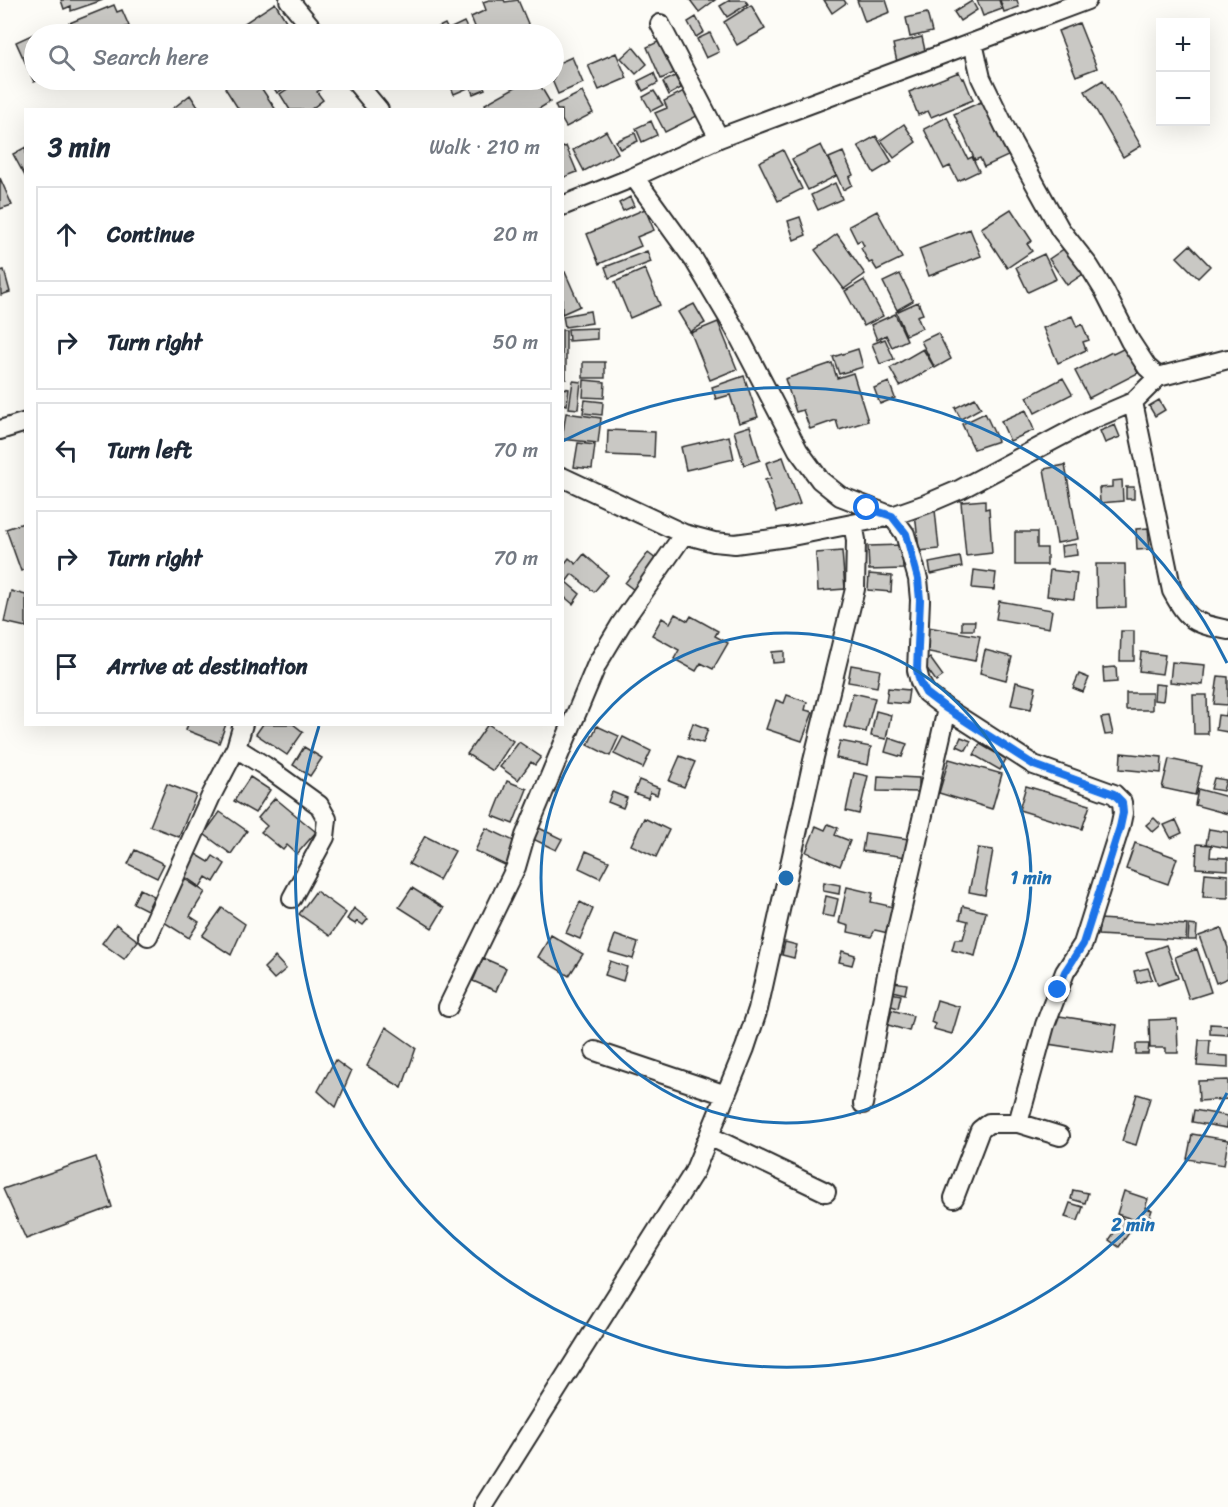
<!DOCTYPE html>
<meta charset="utf-8">
<style>
body{margin:0;font-family:Sriracha,sans-serif;background:#f2f2f3;color:#1f2937}
.controls{position:absolute;right:18px;top:18px;display:grid;overflow:hidden;border-radius:0px;box-shadow:0 6px 24px #0002}
.controls button{width:54px;height:54px;display:grid;place-items:center;padding:0;border:0;border-bottom:2px solid #e0e1e3;background:#fff;color:#1f2937;font:30px sans-serif}
.stop{position:absolute;width:18px;height:18px;margin:-14px;border:4px solid #1a73e8;border-radius:50%;background:#fff}
.stop.end{background:#1a73e8;border-color:#fff;box-shadow:0 2px 6px #0008}
.list{margin:0;padding:0;list-style:none}
h2{display:flex;justify-content:space-between;align-items:center;height:78px;margin:0;padding:0 24px;font-size:26px}
h2 small{font-size:20px;font-weight:400;color:#747a83}
.list li{display:grid;grid-template-columns:39px 1fr auto;gap:18px;align-items:center;box-sizing:border-box;height:96px;margin:0 12px 12px;padding:0 12px;border:2px solid #e0e1e3;border-radius:0px}
.list b{display:block;font-size:22px;white-space:nowrap}
.list em{font-size:20px;font-style:normal;color:#747a83}
.icon{flex:none;width:33px;height:33px;fill:none;stroke:currentColor;stroke-width:2;stroke-linecap:round;stroke-linejoin:round}
.map{position:relative;flex:none;width:1228px;height:1507px;overflow:hidden}
.search{position:absolute;background:#fff;box-shadow:0 6px 24px #0002;left:24px;top:24px;width:540px;height:66px;display:flex;align-items:center;gap:15px;box-sizing:border-box;padding:0 21px;border-radius:33px;color:#747a83;font-size:22px}
.panel{position:absolute;background:#fff;box-shadow:0 6px 24px #0002;left:24px;top:108px;width:540px;height:618px;border-radius:0px}
.map>svg:first-child{display:block}
.building{fill:#c9c8c4;stroke:#2b2b2b;stroke-width:1.5}
.lines{fill:none;stroke-linecap:round;stroke-linejoin:round}
.street-casing{stroke:#2b2b2b;stroke-width:22}
.street{stroke:#fdfcf7;stroke-width:18}
.route{stroke:#1a73e8;stroke-width:8}
.ring{fill:none;stroke:#1f6fb2;stroke-width:3}
.centre{fill:#1f6fb2;stroke:#fdfcf7;stroke-width:3}
.ring-label{font-size:18px;text-anchor:middle;font-weight:bold;fill:#1f6fb2;stroke:#fdfcf7;stroke-width:5;stroke-linejoin:round;paint-order:stroke}
</style>
<div class="map">
<svg width="1228" height="1507" viewBox="0 0 1228 1507">
<rect width="100%" height="100%" fill="#fdfcf7"/>
<filter id="ink" filterUnits="userSpaceOnUse"><feTurbulence type="fractalNoise" baseFrequency=".0167" numOctaves="2"/><feDisplacementMap in="SourceGraphic" scale="12" xChannelSelector="R" yChannelSelector="G"/><feConvolveMatrix kernelMatrix="1 2 1 2 8 2 1 2 1" color-interpolation-filters="sRGB"/></filter>
<g filter="url(#ink)">
<path class="building" d="M61,0H103L71,11V6L64,9Z
M489,0H504L505,2L518,0L529,26L508,34H478L471,17L486,10L483,2Z
M690,0H715L699,12Z
M730,0H745L748,4L727,17L720,6Z
M824,0H844L846,3L832,13Z
M857,0H886L890,12L865,22Z
M977,0H999L1002,9L983,16Z
M1000,0H1017L1019,7L1004,12Z
M972,1L977,10L960,21L954,12Z
M275,3L291,29L283,34H228Z
M114,5L117,12L122,10L129,26L124,28L127,34H71L67,24Z
M751,5L765,29L737,45L724,22Z
M927,13L932,32L910,37L906,18Z
M696,17L704,32L696,37L688,22Z
M464,22L470,34H449L447,30Z
M1079,23L1097,68L1076,76L1058,31Z
M445,24L450,34H424Z
M38,32L39,34H34V80H39L34,82L16,42Z
M710,33L719,52L706,58L697,39Z
M922,37L926,55L897,62L893,44Z
M660,41L674,73L661,79L647,47Z
M633,47L647,64L636,74L621,58Z
M616,53L627,78L599,90L588,65Z
M572,57L583,83L558,94L552,80H554V65Z
M959,72L962,79L964,78L973,100L931,117L928,111L918,115L909,92Z
M654,73L658,83L643,91L638,81Z
M675,76L681,88L669,95L663,82Z
M237,80H256L276,110H239L225,88Z
M273,80H298L277,93L270,82Z
M301,80H316L322,88L317,92L323,100L310,110H290L280,94Z
M448,80H491L482,83L485,89L473,94L470,87L454,94Z
M528,80H537L550,102L537,110H488L485,104Z
M1103,80L1141,146L1123,157L1085,91Z
M654,91L663,105L651,111L643,97Z
M684,91L697,116L665,132L655,113L667,108L664,101Z
M582,92L593,113L566,127L562,120V110H557L555,105Z
M190,95L200,110H171Z
M983,101L1008,156L984,167L980,158L975,160L954,114Z
M947,117L968,159L972,157L979,171L958,181L950,166L944,169L924,129Z
M651,121L657,135L642,142L636,128Z
M904,124L916,142L894,158L881,140Z
M606,131L618,153L584,171L573,150Z
M635,133L638,141L620,149L616,141Z
M876,136L892,162L874,173L858,146Z
M821,145L836,176L808,190L792,159Z
M566,146L577,172L562,178V148Z
M26,147V178L13,154Z
M783,150L802,189L778,201L759,162Z
M843,152L853,175L849,177L852,185L843,190L829,158Z
M0,178L12,205L0,209Z
M835,183L842,199L818,210L811,195Z
M630,197L634,206L623,211L619,203Z
M645,209L654,230L637,237L641,246L599,264L587,234Z
M1011,209L1032,241L1027,244L1032,251L1007,268L981,228Z
M877,211L902,258L877,270L872,262L869,263L861,248L864,246L861,240L857,242L849,226Z
M800,217L806,235L794,240L788,221Z
M970,229L981,256L929,276L919,249Z
M837,234L865,274L844,289L815,250Z
M1071,244L1089,270L1067,285L1049,259Z
M1190,245L1210,266L1198,278L1177,257Z
M647,251L651,262L609,278L605,267Z
M1044,254L1056,279L1028,292L1016,267Z
M645,269L660,305L630,318L615,282Z
M4,270L10,292L1,295L0,271Z
M565,272L580,306L562,314V273Z
M900,274L913,301L897,310L883,282Z
M864,280L883,316L864,326L845,291Z
M918,302L923,314L917,316L922,328L906,335L896,312Z
M694,304L705,323L690,332L678,312Z
M590,311L592,323L565,327L563,316Z
M895,314L907,340L892,347L886,335L877,340L871,325Z
M1072,316L1077,327L1082,324L1089,340L1083,342L1086,350L1058,363L1043,328Z
M718,322L737,369L710,380L691,333Z
M597,328V339L569,341L568,329Z
M562,330H566V379H562Z
M938,333L951,359L935,368L921,341Z
M885,339L894,359L880,364L872,344Z
M1125,348L1138,373L1089,398L1075,371L1112,352L1113,354Z
M858,349L863,367L839,374L833,357Z
M923,349L934,367L900,386L890,368Z
M583,362H605V378H583Z
M832,363L837,378L853,373L868,421L839,430L836,420L810,429L803,410L796,412L785,379Z
M744,376L758,417L739,423L730,395L716,399L712,387Z
M1063,378L1072,394L1035,413L1027,397Z
M584,380L605,382L604,398L583,397Z
M573,381L581,382L578,409L569,408Z
M889,382L895,398L880,404L874,388Z
M562,388L569,389L567,405L562,404Z
M975,398L981,408L961,419L955,408Z
M585,400L603,402L602,415L583,413Z
M1159,400L1165,410L1155,416L1149,406Z
M1026,410L1034,430L1010,441L1001,421Z
M566,413L601,418L598,443L562,439Z
M985,413L998,441L974,449L962,424Z
M1115,425L1120,437L1105,443L1100,431Z
M750,426L760,460L744,465L734,431Z
M608,430L655,432L654,457L607,455Z
M729,436L734,459L686,470L681,447Z
M578,443L595,445L592,469L574,467Z
M783,457L800,504L776,512L765,480L771,478L766,463Z
M1065,465L1078,539L1057,543L1044,469Z
M1122,480L1123,501L1100,503L1099,488L1112,487V481Z
M1126,487H1134V499H1126Z
M985,500V509L989,508L992,553L966,556L961,502Z
M935,510L939,549L919,551L915,513Z
M26,522V569L21,571L6,529Z
M1148,528L1150,549L1137,550L1136,529Z
M1015,532H1037V548H1047V565H1015Z
M1076,544L1077,555L1062,557L1061,546Z
M902,545L903,569L869,570L868,546Z
M842,551L845,589L818,591L816,553Z
M648,553L657,560L634,590L625,583Z
M584,554L608,575L594,592L572,574L566,582L580,594L573,604L562,595V567L569,558L576,564Z
M960,557L962,567L931,574L929,563Z
M1096,564H1125L1126,607L1097,608Z
M974,570L996,573L994,590L972,588Z
M1050,570L1077,573L1074,599L1047,596Z
M869,574L892,576L891,592L868,590Z
M11,591L26,595V627L4,622Z
M999,601L1052,610L1049,628L996,619Z
M675,614L688,621L691,616L718,631L715,636L728,643L713,669L701,663L696,671L674,659L679,650L652,635L662,618L670,623Z
M962,621H975L974,630H962Z
M928,627L980,636L975,661L924,651Z
M1121,631H1134V661H1120Z
M985,650L1012,657L1006,680L980,673Z
M784,651V662L773,663L772,652Z
M1141,652L1165,655L1162,674L1139,671Z
M930,658L943,676L936,681L923,663Z
M1172,662L1205,665L1203,685L1170,682Z
M851,665L880,670L877,687L848,682Z
M1116,667L1117,682L1104,683L1103,668Z
M1079,674L1089,678L1083,692L1073,688Z
M1218,676L1228,677V705L1214,704Z
M1016,682L1036,687L1031,709L1011,705Z
M1155,684L1165,685L1163,701L1154,700Z
M888,688L909,690L907,704L886,702Z
M853,693L875,698L866,732L844,727Z
M1126,693H1152V710H1126Z
M787,695L807,702L805,710L813,712L802,741L766,729L776,700L784,703Z
M1193,695H1207L1208,734H1194Z
M1227,708L1228,732L1216,730L1218,715L1226,716Z
M876,711L891,715L886,739L871,736Z
M1109,717L1113,734L1105,735L1101,718Z
M693,723L708,729L703,743L688,738Z
M188,724H226L219,743L186,730Z
M263,724H293L303,732L287,755L256,734Z
M488,724L513,741L493,771L467,754Z
M597,726L619,736L610,756L588,745Z
M623,737L651,751L643,768L614,754Z
M961,737L971,741L966,750L957,746Z
M889,738L907,744L902,757L885,752Z
M840,741L871,747L868,765L836,758Z
M519,742L541,757L535,765L531,762L518,780L500,767Z
M980,744L1006,759L1000,770L974,755Z
M304,747L322,758L310,776L293,765Z
M1121,753L1162,757L1161,773L1120,769Z
M680,756L695,762L684,787L669,781Z
M949,759L1002,774L992,809L939,793Z
M1169,759L1202,766L1195,795L1162,788Z
M854,773L868,776L859,814L846,811Z
M878,776L919,778V792L877,791Z
M250,777L270,790L255,813L234,801Z
M1214,778L1226,780L1223,791L1211,789Z
M639,780L659,788L657,795L650,792L648,798L634,793Z
M507,781L527,789L513,824L493,816Z
M167,784L196,795L179,837L150,826Z
M1026,786L1090,805L1082,829L1019,810Z
M1198,789L1228,797V814L1195,805Z
M612,792L627,798L623,808L608,802Z
M275,798L316,832L297,854L287,845L283,850L261,832L267,826L258,818Z
M220,812L247,831L231,854L204,834Z
M644,818L669,830L656,857L631,845Z
M1154,818L1161,825L1153,832L1146,825Z
M1176,820L1182,833L1171,838L1164,825Z
M828,824L838,828L835,835L850,841L840,866L806,852L816,826L825,830Z
M486,828L518,843L507,866L475,851Z
M539,828L562,839L556,850L533,839Z
M1209,829L1228,832V848L1206,844Z
M865,833L909,839L906,857L862,851Z
M425,836L455,851L439,880L409,864Z
M1135,843L1177,858L1168,884L1126,869Z
M1197,844L1211,845L1210,857L1228,858V870L1196,868Z
M978,848L993,850L985,895L969,892Z
M135,850L164,864L157,878L128,864Z
M586,851L609,861L600,878L579,868Z
M194,853L209,862L213,856L225,864L214,882L206,877L200,887L181,874Z
M1205,873L1228,875V898L1203,897Z
M182,877L205,892L190,916L199,922L189,938L156,917Z
M824,882L840,885L839,894L823,891Z
M847,887L873,893L871,902L894,907L888,933L875,930L871,937L848,932L849,926L839,923Z
M412,888L444,908L432,928L399,907Z
M140,889L154,896L147,910L133,903Z
M316,891L346,913L330,936L299,914Z
M826,896L838,899L834,917L822,915Z
M580,902L593,909L580,939L566,933Z
M963,906L986,912L975,956L952,950L955,939H963L968,921L960,919Z
M222,908L245,924L231,955L202,936Z
M354,908L368,919L363,925L357,921L355,924L347,919Z
M1100,919L1187,925L1186,940L1098,935Z
M116,924L138,941L124,959L102,943Z
M1189,925L1197,926L1196,940H1188Z
M1221,928L1228,948V978L1216,983L1199,936Z
M551,935L583,954L569,976L538,957Z
M615,935L638,943L633,959L609,952Z
M785,942L797,945L794,958L782,955Z
M1166,945L1178,978L1158,985L1146,952Z
M1197,949L1211,992L1189,999L1175,957Z
M842,951L855,955L852,965L839,962Z
M275,957L286,969L274,979L264,968Z
M483,958L506,968L496,991L473,981Z
M610,961L627,967L623,981L605,975Z
M1148,968L1152,979L1137,983L1134,971Z
M894,982L907,984L905,994L892,991Z
M891,993L901,995L898,1008L888,1005Z
M937,1000L960,1007L952,1034L934,1029L935,1024L931,1022Z
M892,1010L913,1016L909,1031L888,1025Z
M1053,1015L1117,1025L1113,1054L1048,1044Z
M1177,1019L1178,1053H1166V1048H1150L1149,1020Z
M1210,1024L1228,1025V1035L1210,1034Z
M386,1027L416,1048L402,1088L367,1066Z
M1199,1040H1210L1209,1055L1228,1056V1068L1197,1066Z
M1136,1044H1149L1148,1054H1136Z
M335,1060L351,1072L336,1107L318,1091Z
M1228,1080V1099L1199,1101L1198,1081Z
M1137,1094L1150,1098L1136,1145L1122,1141Z
M1194,1110L1228,1116L1227,1128L1192,1122Z
M1192,1134L1228,1140L1224,1165L1187,1159Z
M96,1157L112,1207L26,1239L3,1189Z
M1073,1190L1088,1193L1085,1203L1071,1199Z
M1124,1191L1148,1199L1145,1208L1152,1210L1147,1224L1117,1214Z
M1070,1203L1083,1207L1078,1221L1065,1217Z
M1121,1217L1134,1226L1119,1247L1109,1240L1119,1226L1116,1224Z"/>
<g class="lines">
<g class="street-casing">
<path id="street" d="M289,0L317,34
M660,24L719,138
M973,43L981,78L1012,142L1060,229L1089,266L1105,292L1130,341L1147,367L1158,377
M354,80L379,110
M634,177L694,260L735,329L798,450L820,480L840,496L892,516L905,534L918,579L920,600L917,670L920,682L926,693L947,709L1034,765L1114,794L1122,802L1123,813L1120,827L1083,944L1065,972L1045,1025L1018,1123
M562,206L634,177L719,138L1087,0
M1133,402L1172,591C1189,622 1194,623 1228,630
M0,430L26,422
M562,477L684,534L714,542L735,544L787,537L892,516L926,504L961,489L1091,420L1133,402L1158,377L1228,359
M236,748L265,766L319,805L327,819L325,837L292,898
M148,936L211,796L236,748L243,724
M448,1007L516,867L525,836L597,664L621,624L684,534
M595,1051L726,1095
M863,1104L888,969L947,709
M709,1136L826,1192
M954,1198L980,1130L989,1123H1018L1060,1136
M483,1507L694,1172L745,1048L758,1009L813,761L855,589L856,540L853,524"/>
</g>
<use href="#street" class="street"/>
</g>
</g>
<g class="lines" filter="url(#ink)">
<path class="route" d="M867,508L892,516L906,534L918,579L920,600L917,670L920,682L926,693L947,709L1034,765L1114,794L1122,802L1123,813L1120,827L1083,944L1065,972L1058,990"/>
</g>
<g class="ring">
<circle cx="786" cy="878" r="245"/>
<path d="M1227 1093A491 491 0 0 1 319 726M563 441A491 491 0 0 1 1227 663"/>
</g>
<circle cx="786" cy="878" r="9" class="centre"/>
<g class="ring-label">
<text x="1031" y="884">1 min</text>
<text x="1133" y="1231">2 min</text>
</g>
</svg>
<div class="controls">
<button>+</button>
<button>−</button>
</div>
<div class="stop" style="left:867px;top:508px"></div>
<div class="stop end" style="left:1058px;top:990px"></div>
<div class="search"><svg class="icon" aria-label="search" viewBox="0 0 24 24"><circle cx="10" cy="10" r="6"/><path d="M15 15l6 6"/></svg>Search here</div>
<section class="panel">
<h2>3 min<small>Walk · 210 m</small></h2>
<ul class="list">
<li><svg class="icon" aria-label="ahead" viewBox="0 0 24 24"><path d="M12 20V5M6 11l6-6 6 6"/></svg><div><b>Continue</b></div><em>20 m</em></li>
<li><svg class="icon" aria-label="right" viewBox="0 0 24 24"><path d="M7 20v-9h11M14 6l5 5-5 5"/></svg><div><b>Turn right</b></div><em>50 m</em></li>
<li><svg class="icon" aria-label="left" viewBox="0 0 24 24"><path d="M17 20v-9H6M10 6l-5 5 5 5"/></svg><div><b>Turn left</b></div><em>70 m</em></li>
<li><svg class="icon" aria-label="right" viewBox="0 0 24 24"><path d="M7 20v-9h11M14 6l5 5-5 5"/></svg><div><b>Turn right</b></div><em>70 m</em></li>
<li><svg class="icon" aria-label="arrive" viewBox="0 0 24 24"><path d="M6 21V4h12l-3 4 3 4H6"/></svg><div><b>Arrive at destination</b></div></li>
</ul>
</section>
</div>
